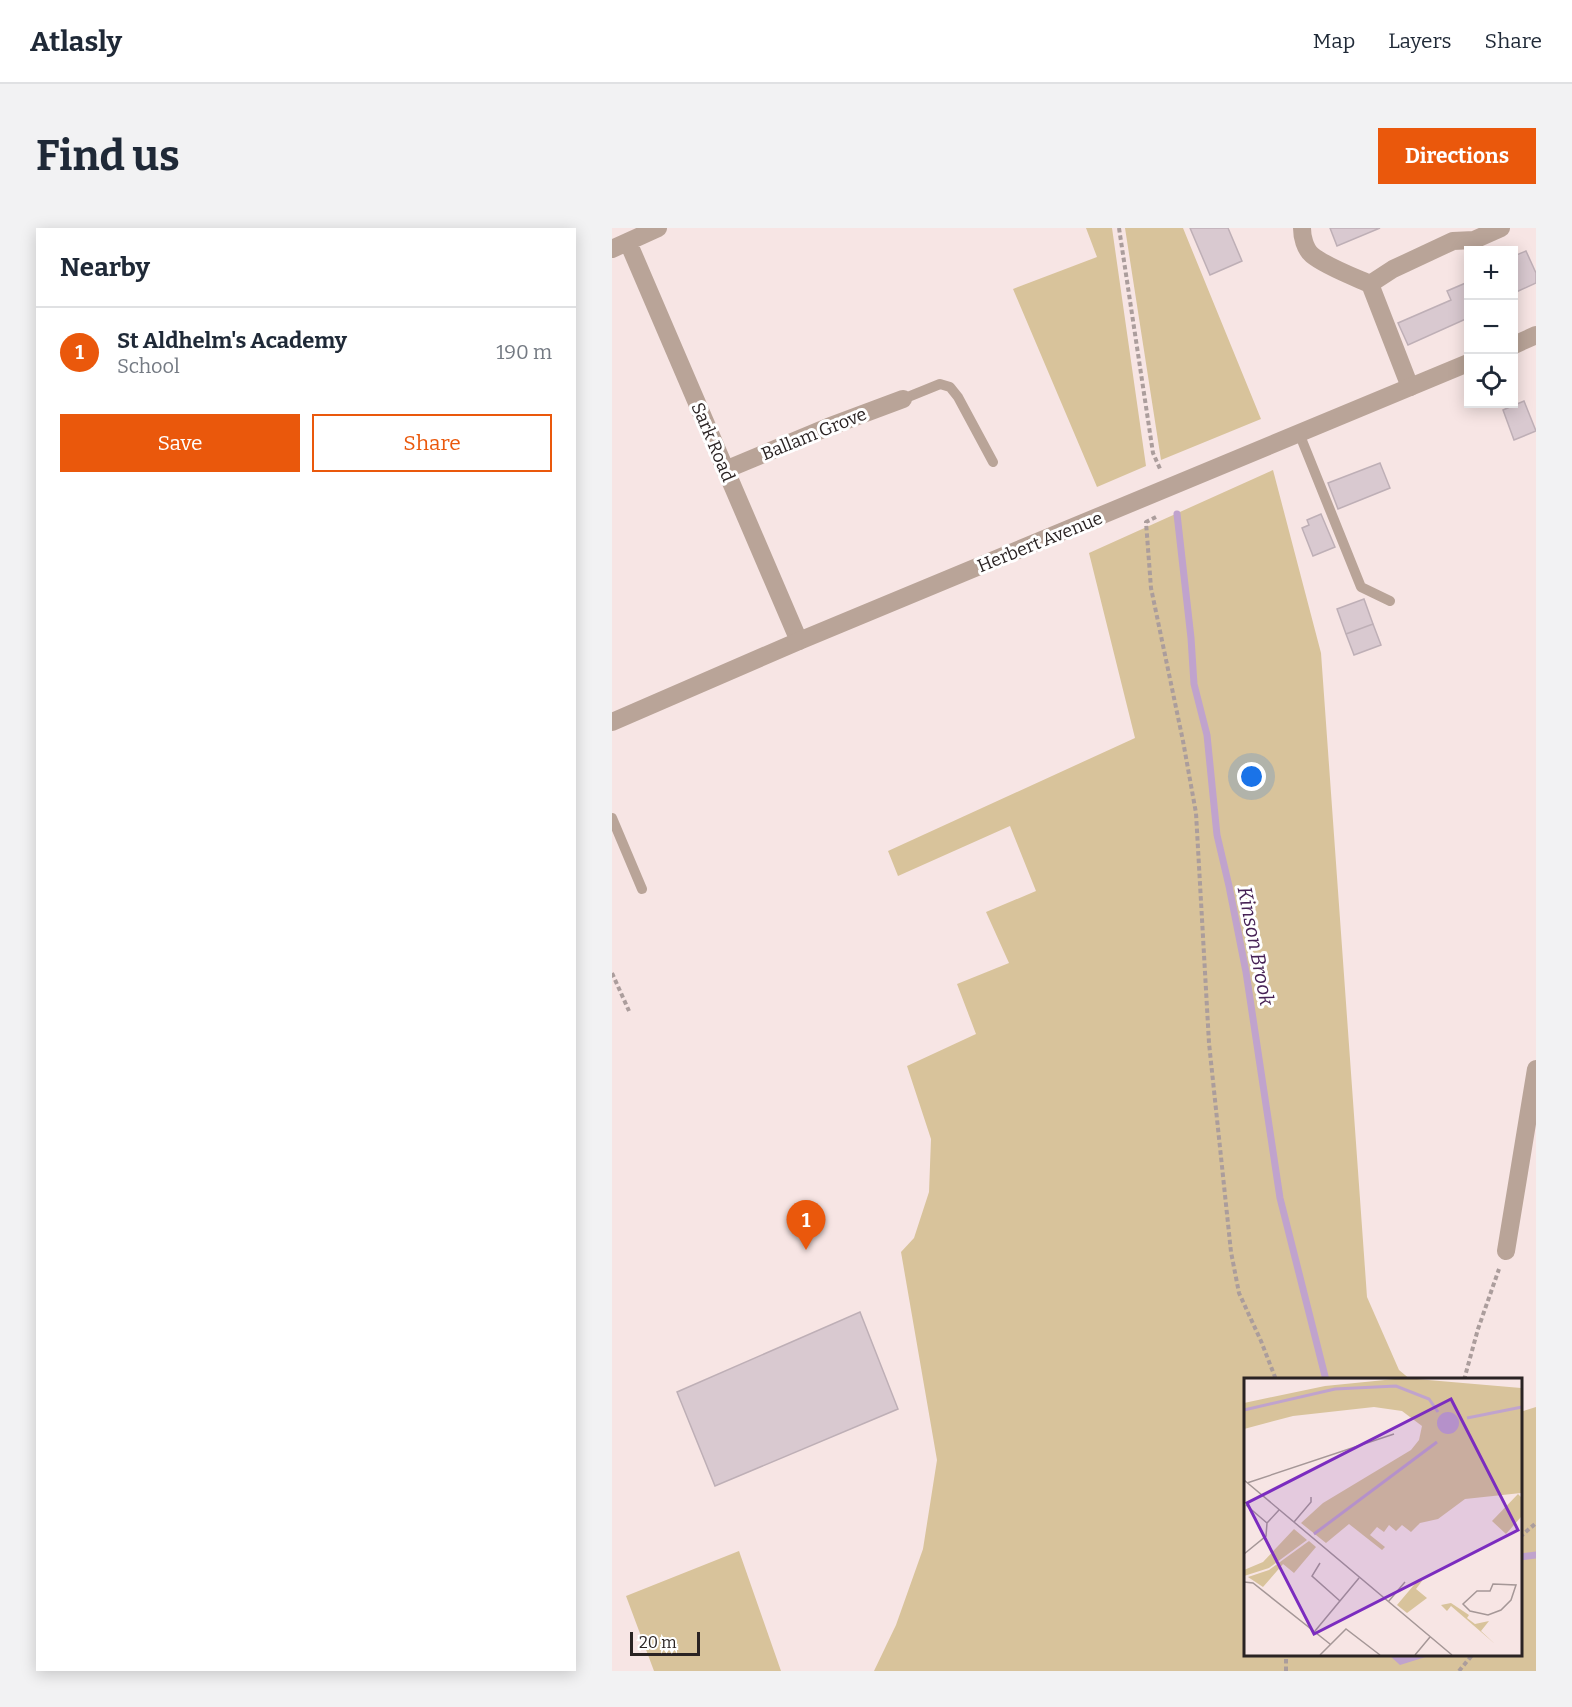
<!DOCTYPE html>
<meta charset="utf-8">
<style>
body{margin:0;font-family:Bitter,serif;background:#f2f2f3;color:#1f2937}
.controls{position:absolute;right:18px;top:18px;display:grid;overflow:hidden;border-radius:0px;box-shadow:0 3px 15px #0003}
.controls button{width:54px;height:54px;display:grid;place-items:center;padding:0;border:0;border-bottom:2px solid #e0e1e3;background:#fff;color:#1f2937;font:30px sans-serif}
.scale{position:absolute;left:18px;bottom:15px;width:70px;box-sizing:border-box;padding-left:6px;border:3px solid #2a2323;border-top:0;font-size:16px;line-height:21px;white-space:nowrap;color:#2a2323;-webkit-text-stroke:4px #fff;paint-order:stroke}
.you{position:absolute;left:640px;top:549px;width:21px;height:21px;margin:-15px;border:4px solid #fff;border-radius:50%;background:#1a73e8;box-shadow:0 0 0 9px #1a73e833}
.badge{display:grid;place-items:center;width:39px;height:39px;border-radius:50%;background:#ea580c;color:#fff;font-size:20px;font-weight:700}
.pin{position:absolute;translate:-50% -50px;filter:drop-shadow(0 2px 3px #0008)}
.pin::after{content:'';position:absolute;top:32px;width:21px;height:18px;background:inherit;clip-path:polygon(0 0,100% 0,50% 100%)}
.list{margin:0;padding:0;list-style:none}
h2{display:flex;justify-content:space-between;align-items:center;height:78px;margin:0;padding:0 24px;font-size:26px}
h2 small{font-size:20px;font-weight:400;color:#747a83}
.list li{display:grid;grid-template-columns:39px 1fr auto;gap:18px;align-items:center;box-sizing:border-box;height:90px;padding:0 24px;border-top:2px solid #e0e1e3}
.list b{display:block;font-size:22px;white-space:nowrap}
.list p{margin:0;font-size:20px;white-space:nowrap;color:#747a83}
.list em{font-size:20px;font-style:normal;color:#747a83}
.actions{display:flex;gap:12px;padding:18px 24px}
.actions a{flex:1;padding:14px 0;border:2px solid #ea580c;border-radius:0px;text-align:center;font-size:21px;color:#ea580c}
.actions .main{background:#ea580c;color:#fff}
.icon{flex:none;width:33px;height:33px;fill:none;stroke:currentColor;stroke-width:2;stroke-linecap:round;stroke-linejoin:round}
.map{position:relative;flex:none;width:924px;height:1443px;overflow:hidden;border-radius:0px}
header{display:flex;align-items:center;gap:36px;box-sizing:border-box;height:84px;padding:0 30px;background:#fff;border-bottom:2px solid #e0e1e3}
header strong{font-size:28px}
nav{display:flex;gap:33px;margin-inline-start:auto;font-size:21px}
.intro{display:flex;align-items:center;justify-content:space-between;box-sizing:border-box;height:144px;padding:0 36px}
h1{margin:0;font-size:42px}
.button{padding:15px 27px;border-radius:0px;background:#ea580c;color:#fff;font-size:21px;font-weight:700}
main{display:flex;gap:36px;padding:0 36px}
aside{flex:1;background:#fff;border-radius:0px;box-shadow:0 3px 15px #0003}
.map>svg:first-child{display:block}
.green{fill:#d8c39b}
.water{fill:#c0a3cd}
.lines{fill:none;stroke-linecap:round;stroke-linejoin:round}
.stream{stroke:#c0a3cd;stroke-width:7}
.building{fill:#d9c9d0;stroke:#beafb6;stroke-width:1.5}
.path{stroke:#ab9d9c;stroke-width:4;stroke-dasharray:4.5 3;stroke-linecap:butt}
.service{stroke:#b9a498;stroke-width:10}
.minor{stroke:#b9a498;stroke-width:18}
.tertiary{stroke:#b9a498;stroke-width:18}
.labels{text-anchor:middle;stroke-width:6;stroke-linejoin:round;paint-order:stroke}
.street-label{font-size:18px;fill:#2a2323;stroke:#fff}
.water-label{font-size:20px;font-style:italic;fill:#462155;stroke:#fff}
.inset-river{fill:none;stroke:#c0a3cd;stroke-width:3}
.inset-road{fill:none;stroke:#a59797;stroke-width:1.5}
.view{fill:#7b2cbf;fill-opacity:0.15;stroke:#7b2cbf;stroke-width:3}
.inset-edge{fill:none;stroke:#2a2323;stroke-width:3}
</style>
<header>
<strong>Atlasly</strong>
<nav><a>Map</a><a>Layers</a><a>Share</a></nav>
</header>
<div class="intro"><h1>Find us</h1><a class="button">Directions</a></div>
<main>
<aside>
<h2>Nearby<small></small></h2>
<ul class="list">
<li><span class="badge">1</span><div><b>St Aldhelm's Academy</b><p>School</p></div><em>190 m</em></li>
</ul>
<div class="actions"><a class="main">Save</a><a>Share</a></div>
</aside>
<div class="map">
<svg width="924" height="1443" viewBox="0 0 924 1443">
<rect width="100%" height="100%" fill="#f7e5e4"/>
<path class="green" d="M474,0H500L534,238L485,259L401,61L485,29Z
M513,0H571L649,191L549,232Z
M661,242L709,425L755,1069L787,1142L799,1152H633V1426H908V1184L924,1179V1443H262L284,1397L311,1321L325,1232L289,1024L302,1010L317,964L319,911L295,838L364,806L345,756L397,735L374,684L424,663L398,598L286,648L276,623L523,510L477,325Z
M127,1323L169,1443H42L14,1368Z"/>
<path class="water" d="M777,1427H820L788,1437Z"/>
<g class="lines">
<path class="stream" d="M565,286L579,410L582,456L595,507L605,607L617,658L634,744L668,970L714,1152
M908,1329L924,1327"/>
</g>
<path class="building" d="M578,0H616L630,33L598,47Z
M718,0H768L725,18Z
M914,23L924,45V55L902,65V28Z
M856,54V90L796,117L786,95L839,72L835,63Z
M912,173L924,203L902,212L891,182Z
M768,235L778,260L726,281L716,255Z
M709,286L723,319L701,328L690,300L697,297L695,292Z
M752,371L761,396L734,406L725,381Z
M761,396L769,417L742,427L734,406Z
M248,1084L286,1181L103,1258L65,1164Z"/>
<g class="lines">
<path class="path" d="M507,0L541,225L549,243
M544,289L534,294L539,360L571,513L584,585L597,815L619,1024L627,1065L649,1113L663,1149V1152
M0,745L17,783
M852,1152L866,1101L887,1041
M908,1309L924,1295
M674,1443V1426
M847,1443L861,1426"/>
<path class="service" d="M291,171L328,156L338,159L346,169L381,234
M687,205L749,359L778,373
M0,590L30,661"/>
<path class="minor" d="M690,0C690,9 693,21 700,27C713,38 742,49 758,56
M16,14L187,413
M0,21L46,0
M798,159L758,56L781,41L841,13L862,12L889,0
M113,242L216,199L291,171
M894,1023L924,841"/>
<path class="tertiary" d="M902,117L924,107
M0,494L187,413L856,135"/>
</g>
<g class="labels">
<g class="street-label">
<text transform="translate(202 206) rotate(-22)" y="6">Ballam Grove</text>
<text transform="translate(101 214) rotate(67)" y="6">Sark Road</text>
<text transform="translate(428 314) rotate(-22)" y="6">Herbert Avenue</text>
</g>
<g class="water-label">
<text transform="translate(644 718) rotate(79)" y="7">Kinson Brook</text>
</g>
</g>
<g transform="translate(632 1150)">
<rect width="278" height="278" fill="#f7e5e4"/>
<path d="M161,0L277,10V115L221,121L194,141L176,145L167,154L158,147L152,153L145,147L140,154L133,149L126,157L141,169L138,172L105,146L82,165L57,145L79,125L167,72L175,62L178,48L158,33L130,29L49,38L0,51V25L81,8ZM274,116L277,119V139L262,156L248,143ZM50,151L63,162L25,190L0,198V192L19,184ZM65,163L72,169L50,195L39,186L19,209L4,199L25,192ZM175,201L178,203L172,211L183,220L163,235L153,227ZM207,225L225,237L223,240L231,246L245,243L237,253L251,266L207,228L203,233L197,227Z" fill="#d8c39b"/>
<path d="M193 45a11 11 0 1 1 22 0a11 11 0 1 1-22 0Z" fill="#c0a3cd"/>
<path class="inset-river" d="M0,32L91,11L152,8L185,21L194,34M223,40L278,29M70,156L193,64"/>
<path class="inset-road" d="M0,102L208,277M3,105L150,56M2,127L23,145L35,132M50,144L67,124V119M0,176L22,158L23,145M76,185L68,198L96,223M0,204L9,205L86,266M249,206L272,207L267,222L257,232L244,237L226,233L219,226L233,213H246ZM144,224L161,204M71,253L115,200M76,277L102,251L136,277M171,277L186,259"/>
<path class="view" d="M207,21L274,152L70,256L3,125Z"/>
<rect width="278" height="278" class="inset-edge"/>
</g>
</svg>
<div class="controls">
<button>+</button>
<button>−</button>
<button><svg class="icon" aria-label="locate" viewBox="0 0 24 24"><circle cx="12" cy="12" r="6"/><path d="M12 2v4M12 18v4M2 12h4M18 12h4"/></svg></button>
</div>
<div class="scale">20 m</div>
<div class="you"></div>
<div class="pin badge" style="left:194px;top:1022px">1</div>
</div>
</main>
